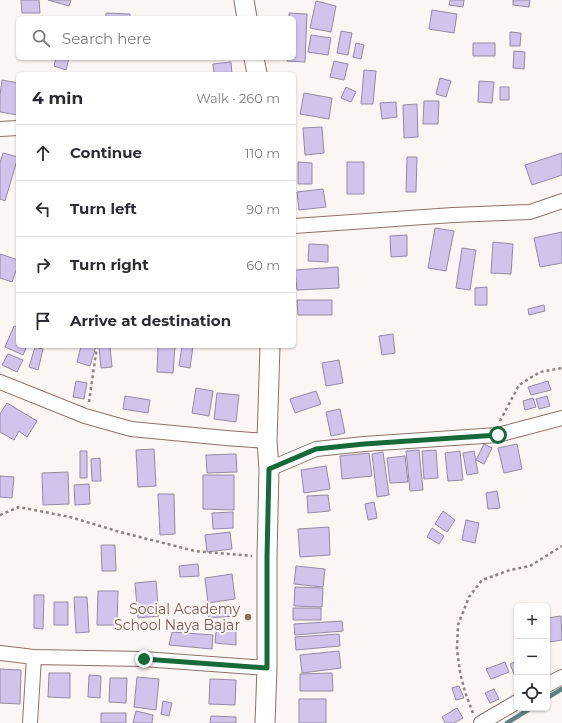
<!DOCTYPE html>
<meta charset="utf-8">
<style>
body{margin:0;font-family:Montserrat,sans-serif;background:#f2f2f3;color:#2b2b33}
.controls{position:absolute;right:12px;bottom:12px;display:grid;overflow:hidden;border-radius:6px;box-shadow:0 1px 3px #0004}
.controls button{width:36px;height:36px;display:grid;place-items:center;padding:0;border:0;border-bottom:1px solid #e1e1e2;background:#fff;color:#2b2b33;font:20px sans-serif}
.stop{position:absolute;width:12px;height:12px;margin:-9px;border:3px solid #166939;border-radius:50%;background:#fff}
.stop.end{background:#166939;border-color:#fff;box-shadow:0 1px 4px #0008}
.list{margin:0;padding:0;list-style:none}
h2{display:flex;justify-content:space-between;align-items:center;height:52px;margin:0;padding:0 16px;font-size:17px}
h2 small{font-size:13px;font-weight:400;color:#7c7c81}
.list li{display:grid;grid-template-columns:26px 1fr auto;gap:12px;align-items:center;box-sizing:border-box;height:56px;padding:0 16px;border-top:1px solid #e1e1e2}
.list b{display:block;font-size:15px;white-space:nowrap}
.list em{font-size:13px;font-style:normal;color:#7c7c81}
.icon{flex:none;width:22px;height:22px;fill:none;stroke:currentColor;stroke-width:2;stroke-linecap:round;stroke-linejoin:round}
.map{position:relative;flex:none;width:562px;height:723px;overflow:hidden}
.search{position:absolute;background:#fff;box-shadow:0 1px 3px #0004;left:16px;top:16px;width:280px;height:44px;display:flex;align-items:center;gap:10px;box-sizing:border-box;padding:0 14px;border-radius:6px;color:#7c7c81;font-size:15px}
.panel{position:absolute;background:#fff;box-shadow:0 1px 3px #0004;left:16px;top:72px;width:280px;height:276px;border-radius:6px}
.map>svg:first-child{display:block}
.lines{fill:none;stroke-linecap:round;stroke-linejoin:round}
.stream{stroke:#5f8183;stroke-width:4.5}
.building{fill:#d1c3eb;stroke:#948ba3}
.street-casing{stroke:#8c7269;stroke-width:16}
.secondary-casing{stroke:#8c7269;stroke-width:21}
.path{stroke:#8c8380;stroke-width:2.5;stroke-dasharray:3 3;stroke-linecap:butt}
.street{stroke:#fff;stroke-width:14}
.secondary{stroke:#fff;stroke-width:19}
.route{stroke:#166939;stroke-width:5}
.education-dot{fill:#8d6e63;stroke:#fbf5f3;stroke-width:1.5}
.labels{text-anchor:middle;stroke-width:4;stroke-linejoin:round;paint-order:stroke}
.education-label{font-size:14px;fill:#785e54;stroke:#fbf5f3;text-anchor:end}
</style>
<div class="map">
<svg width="562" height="723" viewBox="0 0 562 723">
<rect width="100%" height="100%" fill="#fbf5f3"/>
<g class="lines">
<path class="stream" d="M547,698L562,689
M507,723L531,708"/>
</g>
<path class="building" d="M21,0H39L40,13H22Z
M48,0H71L69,6Z
M450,0H464L463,7L449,5Z
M513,0H530L529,7L513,5Z
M316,1L336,6L331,32L310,28Z
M432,10L457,14L454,33L429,29Z
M106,13L130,14V18H106Z
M289,13L307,14L305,62L287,61V58H294V18H289Z
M341,31L352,33L348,55L337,53Z
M510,32L521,33L520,46H510Z
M311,35L331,38L328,55L308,52Z
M356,43L364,45L361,59L353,57Z
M473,43H495V56H473Z
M514,51L525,52L524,69L513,68Z
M56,58H69L66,70L54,66Z
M334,61L348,64L344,80L330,77Z
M231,62L232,74H214L213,64Z
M364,70L376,71L373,104H361Z
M440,78L451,81L446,97L436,94Z
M2,80L18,83V115L0,112V95Z
M479,81L494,82L492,103L478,102Z
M346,87L356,92L351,102L341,98Z
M500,87H509V100H500Z
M304,93L332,98L329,119L300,114Z
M424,101H439L438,124H423Z
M396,102L397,117L382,119L380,103Z
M417,104L418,137L404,138L403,105Z
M322,127L324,153L305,155L303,128Z
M3,153L18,157L5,201L0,199V163Z
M562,153V175L532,185L525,165Z
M407,157H417L416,192H406Z
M298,162L312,163V184H298Z
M347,162H364V194H347Z
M323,189L326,207L299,210L297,192Z
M435,228L454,231L446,271L428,268Z
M562,232V263L540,267L534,238Z
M407,235V256L391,257L390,236Z
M493,242L513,244L511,274L491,273Z
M309,244L328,245V262L308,261Z
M462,248L476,250L470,290L456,288Z
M0,254L18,260V265L12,282L0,278Z
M338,267L339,288L297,290L295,270Z
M487,287V305H475V288Z
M297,300H332V315H298Z
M544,305L545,311L529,315L528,309Z
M14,326L18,327V346H27L23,355L5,347Z
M393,334L395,353L382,355L379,336Z
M81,346H96L90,366L77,362Z
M110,346L112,367L101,368L99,347Z
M158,346H175L173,373L157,372Z
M182,346H193L190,368L179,366Z
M35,347L43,349L38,370L29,367Z
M8,354L23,360L17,372L2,365Z
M339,360L343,383L326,386L322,363Z
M76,381L87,383L84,399L73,397Z
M548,381L551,390L531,395L528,387Z
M196,388L213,391L209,416L192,413Z
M316,391L321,404L295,413L290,399Z
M217,393L239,395L236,422L214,419Z
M125,396L150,400L148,413L123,409Z
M547,396L550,406L539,409L536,399Z
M533,398L536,407L525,410L523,401Z
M7,403L37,421L27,437L19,431L14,440L0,432V414Z
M340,409L345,433L331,436L326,412Z
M484,444L492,448L484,464L476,460Z
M517,444L522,469L504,473L498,448Z
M154,449L156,486L138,487L136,450Z
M419,450L423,490L410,491L406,451Z
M436,450L438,478L424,479L422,451Z
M80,451H87V478H80Z
M460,451L463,480L448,481L445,453Z
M474,451L478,473L467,475L463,453Z
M383,452L389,495L377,497L372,454Z
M369,453L372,476L342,479L340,456Z
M236,454L237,472L207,473L206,455Z
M405,456L408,482L390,483L387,458Z
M100,458L101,481H92L91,459Z
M326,466L330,489L304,493L301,470Z
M68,472L69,504L43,505L42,473Z
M203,475H234V510L203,509Z
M0,476L14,477L12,498L0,497Z
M89,484L90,504L75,505L74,485Z
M497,491L500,508L488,509L486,493Z
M158,494H174L175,534L160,535Z
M328,495L330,511L308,513L307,496Z
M374,502L377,518L368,520L365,504Z
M443,511L455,520L447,532L435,524Z
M233,512V528L213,529L212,513Z
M466,520L479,523L475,543L462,540Z
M329,527L330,555L300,557L298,529Z
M432,528L444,536L439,544L427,537Z
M230,532L232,549L207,552L205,535Z
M101,545H115L116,571H102Z
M198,564L199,576L180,577L179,566Z
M296,566L325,569L323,587L294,584Z
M232,574L235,599L208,603L205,578Z
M156,581L159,616L138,618L135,583Z
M295,587L323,588L322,607L294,606Z
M98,591H118L117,625H97Z
M34,595H44L43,629L34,628Z
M74,597H87L89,632L76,633Z
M54,602H68V625H54Z
M234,605L235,616L209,618L207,607Z
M293,608H321V620H293Z
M561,616L562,640L549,642L547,618Z
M342,621L343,631L295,635L294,624Z
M217,622L236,623V645L215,643Z
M172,632L213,635L212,649L169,645Z
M339,634L340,646L296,650L295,637Z
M339,651L341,668L302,673L300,655Z
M517,661V682L510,664Z
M505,662L509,672L491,679L486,669Z
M0,669L21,670L20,704L0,703Z
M49,673H70V698L48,697Z
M332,673L333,691H300V674Z
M89,675L101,676L100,698L88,697Z
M137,677L159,679L156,710L134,707Z
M110,678H127L126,703L109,702Z
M210,679L236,680L235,705L209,704Z
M459,686L464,698L456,700L452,688Z
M494,689L499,699L490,703L485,693Z
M299,699H326V723H299Z
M163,701L172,703L169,716L161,714Z
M457,708L463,718L454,723H445L442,717Z
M136,711L153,715L152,723H133Z
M101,713H126V723H101Z
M211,716L236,717V723H210Z"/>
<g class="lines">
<g class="street-casing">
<path id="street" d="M0,129L18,128
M294,226L453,215L530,212L562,201
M0,382L85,416L131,429L226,438L267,441
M269,469L316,449L364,444L498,435L562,418
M0,653L34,657L143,659L267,668
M547,685L562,677
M30,723L34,657
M481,723L517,702"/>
</g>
<g class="secondary-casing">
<path id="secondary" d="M244,0L247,18
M254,58L257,74
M265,723L267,668V557L269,469L267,441L270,346"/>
</g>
<path class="path" d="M89,402L97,346
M500,421L519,385L540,372L562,368
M0,515L19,507L70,517L120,532L195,551L252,556
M473,713L465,692L460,672L457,650L458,625L469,597L482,580L510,570L530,566L562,546"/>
<use href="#street" class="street"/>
<use href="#secondary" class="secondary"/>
</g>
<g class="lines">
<path class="route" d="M144,659L267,668V557L269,469L316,449L364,444L498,435"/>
</g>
<circle class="education-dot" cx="248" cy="617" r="4"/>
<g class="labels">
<g class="education-label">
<text x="240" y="614">Social Academy<tspan x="240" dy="16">School Naya Bajar</tspan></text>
</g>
</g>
</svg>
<div class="controls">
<button>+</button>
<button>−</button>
<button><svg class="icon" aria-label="locate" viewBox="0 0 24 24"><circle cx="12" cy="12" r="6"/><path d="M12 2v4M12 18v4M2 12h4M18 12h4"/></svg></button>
</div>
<div class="stop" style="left:498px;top:435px"></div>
<div class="stop end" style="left:144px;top:659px"></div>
<div class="search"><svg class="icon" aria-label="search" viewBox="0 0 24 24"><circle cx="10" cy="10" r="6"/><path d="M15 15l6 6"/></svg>Search here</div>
<section class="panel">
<h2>4 min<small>Walk · 260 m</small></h2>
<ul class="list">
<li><svg class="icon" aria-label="ahead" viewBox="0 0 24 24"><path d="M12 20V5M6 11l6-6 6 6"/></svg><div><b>Continue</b></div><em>110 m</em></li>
<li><svg class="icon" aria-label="left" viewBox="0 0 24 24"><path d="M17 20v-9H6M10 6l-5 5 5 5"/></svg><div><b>Turn left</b></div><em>90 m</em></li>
<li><svg class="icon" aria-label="right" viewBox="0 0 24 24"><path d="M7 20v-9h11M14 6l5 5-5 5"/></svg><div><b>Turn right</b></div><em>60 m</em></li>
<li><svg class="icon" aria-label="arrive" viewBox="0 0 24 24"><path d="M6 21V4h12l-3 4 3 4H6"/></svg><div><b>Arrive at destination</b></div></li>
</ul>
</section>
</div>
